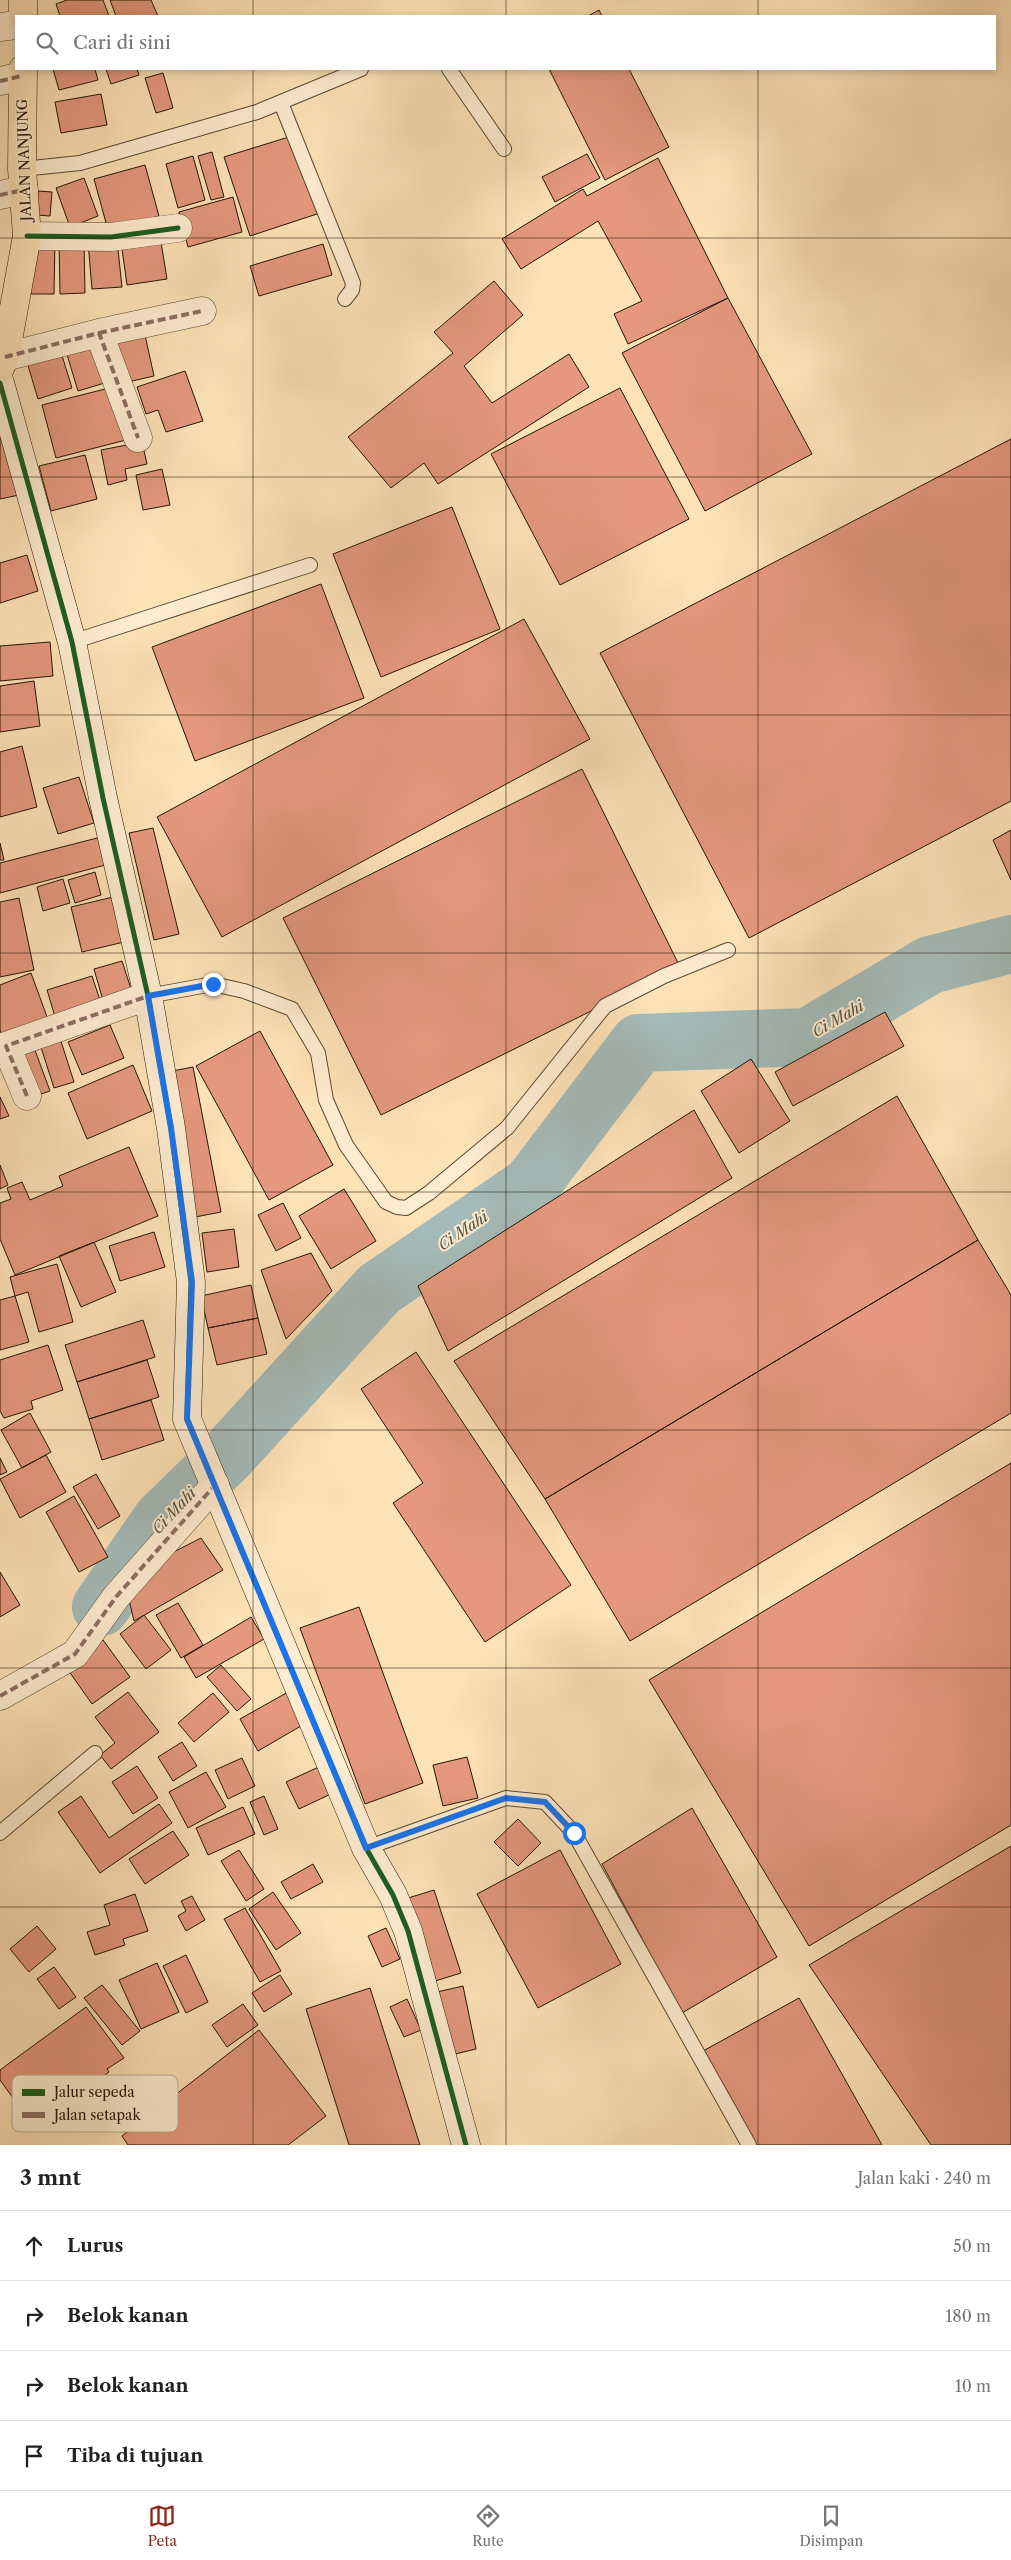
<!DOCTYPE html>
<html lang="id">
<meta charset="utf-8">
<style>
body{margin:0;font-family:"Libre Caslon Text",serif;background:#f6f6f6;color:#222}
.stop{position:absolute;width:15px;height:15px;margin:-11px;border:4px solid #1a73e8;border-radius:50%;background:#fff}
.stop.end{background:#1a73e8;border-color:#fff;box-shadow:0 1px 5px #0008}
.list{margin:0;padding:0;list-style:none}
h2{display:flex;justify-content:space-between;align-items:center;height:65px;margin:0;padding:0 20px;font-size:21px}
h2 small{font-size:16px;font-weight:400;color:#767676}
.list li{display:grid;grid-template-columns:32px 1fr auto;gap:15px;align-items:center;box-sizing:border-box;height:70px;padding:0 20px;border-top:1px solid #e0e0e0}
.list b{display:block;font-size:19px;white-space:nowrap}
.list em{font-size:16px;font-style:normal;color:#767676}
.icon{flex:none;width:28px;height:28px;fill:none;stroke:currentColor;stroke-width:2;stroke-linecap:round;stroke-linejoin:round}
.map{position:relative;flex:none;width:1011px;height:2145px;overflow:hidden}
.search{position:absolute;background:#fff;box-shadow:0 2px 8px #0003;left:15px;right:15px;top:15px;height:55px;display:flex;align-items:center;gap:12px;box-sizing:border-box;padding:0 18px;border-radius:0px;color:#767676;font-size:19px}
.sheet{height:345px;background:#fff}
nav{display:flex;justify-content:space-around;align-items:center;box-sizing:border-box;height:70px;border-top:1px solid #e0e0e0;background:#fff;font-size:14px;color:#767676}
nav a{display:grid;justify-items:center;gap:2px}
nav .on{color:#8f2418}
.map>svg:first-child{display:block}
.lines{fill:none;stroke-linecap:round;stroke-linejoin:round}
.river{stroke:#a4bbb9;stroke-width:58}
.building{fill:#e5987d;stroke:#221607}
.lane-casing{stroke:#594933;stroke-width:16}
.street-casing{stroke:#594933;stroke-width:29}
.secondary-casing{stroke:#221607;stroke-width:29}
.primary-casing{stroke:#221607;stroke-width:29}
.lane{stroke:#feecd0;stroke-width:14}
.street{stroke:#feecd0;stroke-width:28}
.secondary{stroke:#feecd0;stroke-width:28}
.primary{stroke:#fde2b6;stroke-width:28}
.quiet{stroke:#8d6e63;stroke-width:4;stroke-dasharray:8 4;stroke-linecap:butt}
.cycleway-casing{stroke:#feecd0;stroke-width:8}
.cycleway{stroke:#1b5e20;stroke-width:5}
.route{stroke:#1a73e8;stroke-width:6}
.grid{fill:none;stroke:#221607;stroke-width:1;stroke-opacity:0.55}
.labels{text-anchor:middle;stroke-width:4;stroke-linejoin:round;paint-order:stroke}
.street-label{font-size:14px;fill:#221607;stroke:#feecd0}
.water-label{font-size:15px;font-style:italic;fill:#505045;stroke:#feecd0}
.key{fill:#feecd0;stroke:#bcac94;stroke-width:1}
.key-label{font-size:14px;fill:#221607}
</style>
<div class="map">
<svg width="1011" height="2145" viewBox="0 0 1011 2145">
<rect width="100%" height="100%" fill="#fde2b6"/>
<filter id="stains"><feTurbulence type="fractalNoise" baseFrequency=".004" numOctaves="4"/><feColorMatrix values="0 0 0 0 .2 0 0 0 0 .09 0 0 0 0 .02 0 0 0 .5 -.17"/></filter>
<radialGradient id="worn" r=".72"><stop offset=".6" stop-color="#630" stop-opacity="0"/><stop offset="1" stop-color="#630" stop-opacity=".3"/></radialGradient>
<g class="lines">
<path class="river" d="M101,1607L162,1519L227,1456L379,1289L531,1185L639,1043L808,1037L930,965L1011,944"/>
</g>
<path class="building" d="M67,0H103L109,16H60L56,4Z
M110,0H151L158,16H116Z
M599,10L602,16H588Z
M53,69H95L98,80L59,90Z
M106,69H137L139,75L111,84Z
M549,69H629L669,147L605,180Z
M163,73L173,108L156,113L145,78Z
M101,94L107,125L61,133L55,102Z
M292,136L320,213L250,236L224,157Z
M212,152L224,197L211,200L198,156Z
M587,154L600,178L555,202L542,177Z
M193,156L205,200L178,208L166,164Z
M658,158L728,298L628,344L614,314L642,301L598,221L521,269L502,239L583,189L587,196Z
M145,165L159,216L108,230L94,179Z
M84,178L98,216L70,227L56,188Z
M38,191L52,192L50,216L36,215Z
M233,197L242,232L188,247L179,212Z
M160,236L167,279L127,285L121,242Z
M31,238L55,239L54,294H30Z
M84,240L85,293L60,294L59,241Z
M117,240L122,287L92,289L88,242Z
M323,244L332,275L259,296L250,266Z
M494,281L523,315L464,366L492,403L569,354L589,387L438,484L424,463L391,488L348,437L453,353L434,332Z
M728,298L812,454L705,511L622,353Z
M143,326L154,376L119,384L108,335Z
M95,339L108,382L78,391L65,348Z
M60,349L72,388L38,399L26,359Z
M185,371L203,421L166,432L158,410L146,414L137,387Z
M117,386L130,439L56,458L42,405Z
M620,388L689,519L560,585L491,454Z
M0,412L24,494L0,499Z
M1011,439V801L749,938L600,653Z
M142,442L147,464L125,469L127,480L108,485L101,450Z
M85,455L97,499L51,511L39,466Z
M162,469L170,505L143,510L136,475Z
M452,507L500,629L381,677L333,554Z
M27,555L38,591L0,603V563Z
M321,584L364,698L195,761L152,647Z
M524,619L590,739L222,937L157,817Z
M50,642L53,676L0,681V646Z
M34,681L40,726L0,732V686Z
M22,746L37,807L0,817V752Z
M582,769L680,967L381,1115L283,918Z
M79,777L94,823L58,834L43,788Z
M153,828L179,934L154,940L129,833Z
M1011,830V880L993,840Z
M101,837L109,864L0,893V863Z
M0,843L4,860H0Z
M95,872L101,895L75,903L68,880Z
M63,879L70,903L43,911L37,887Z
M113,897L124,942L82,952L71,907Z
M19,898L34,970L0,977V902Z
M122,961L133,995L104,1004L94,969Z
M31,973L50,1025L4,1041L0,1030V985Z
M92,976L102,1006L56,1020L47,990Z
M885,1012L904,1046L793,1106L775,1072Z
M110,1025L124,1058L82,1075L68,1042Z
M260,1031L333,1165L269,1200L196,1066Z
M59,1035L74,1082L54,1088L39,1041Z
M32,1042L50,1091L32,1097L14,1048Z
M751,1059L790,1121L739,1153L701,1091Z
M133,1065L152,1111L87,1139L68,1093Z
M193,1067L221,1212L195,1217L167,1072Z
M897,1096L978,1240L545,1499L454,1361Z
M0,1097L9,1116L0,1119Z
M694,1110L732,1178L448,1351L418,1286Z
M129,1147L158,1216L15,1275L0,1239V1203L11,1199L7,1188L22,1182L30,1200L63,1186L59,1176Z
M0,1165L8,1185L0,1189Z
M344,1189L376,1241L331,1269L299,1216Z
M283,1203L301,1238L276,1251L258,1215Z
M234,1229L239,1267L207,1272L202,1233Z
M154,1232L165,1267L120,1281L109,1246Z
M978,1240L1011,1295V1413L630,1641L545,1499Z
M94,1242L116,1292L81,1307L59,1256Z
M311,1253L332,1291L286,1339L261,1270Z
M57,1264L73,1322L39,1332L28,1292L15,1296L10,1277Z
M251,1285L258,1318L208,1328L201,1296Z
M15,1296L29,1342L0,1350V1300Z
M258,1318L267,1354L217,1365L208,1328Z
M143,1320L155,1357L77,1382L65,1345Z
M48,1345L63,1390L31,1401L33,1409L4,1418L0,1411V1360Z
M416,1352L571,1585L485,1642L393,1503L423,1483L361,1389Z
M147,1360L159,1397L89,1419L77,1382Z
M151,1400L164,1440L102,1460L89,1419Z
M30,1413L51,1452L22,1468L1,1430Z
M46,1455L66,1492L20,1518L0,1479Z
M0,1458L7,1472L0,1475Z
M1011,1463V1825L809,1946L649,1680Z
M96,1474L120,1516L98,1529L73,1487Z
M74,1496L108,1557L79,1572L46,1512Z
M201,1538L223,1570L134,1621L127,1591L152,1563Z
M0,1572L20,1605L0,1617Z
M178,1603L203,1645L181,1658L156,1615Z
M359,1607L423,1783L365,1804L300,1628Z
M144,1615L171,1650L146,1669L120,1634Z
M251,1617L264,1639L196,1678L184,1657Z
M103,1640L130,1677L92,1704L66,1667Z
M221,1665L251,1699L237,1711L207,1677Z
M128,1692L159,1732L111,1769L100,1755L115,1743L95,1717Z
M288,1692L306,1723L258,1751L240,1719Z
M213,1693L229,1712L194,1742L178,1723Z
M182,1742L197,1766L173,1781L158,1757Z
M467,1757L478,1798L443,1806L433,1765Z
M242,1758L255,1786L228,1799L215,1770Z
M323,1765L335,1792L299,1809L286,1782Z
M137,1766L158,1798L133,1814L112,1782Z
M206,1772L226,1807L188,1828L169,1792Z
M81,1796L109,1838L159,1804L172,1823L100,1873L58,1812Z
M264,1796L278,1829L264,1835L250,1802Z
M243,1807L255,1834L208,1855L196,1828Z
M692,1808L777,1957L682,2013L602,1864Z
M518,1819L541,1843L518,1866L494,1842Z
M173,1831L189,1855L145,1884L129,1859Z
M1011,1846V2145H931L809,1965Z
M239,1850L264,1889L246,1901L221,1861Z
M560,1850L621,1964L538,2008L477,1894Z
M313,1864L323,1882L291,1899L281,1882Z
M434,1890L461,1973L432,1982L405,1899Z
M273,1892L301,1933L276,1950L249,1909Z
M135,1894L148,1931L123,1939L125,1945L95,1955L87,1932L110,1925L104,1905Z
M192,1896L205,1920L186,1931L178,1916L186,1911L181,1901Z
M245,1908L281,1971L260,1982L224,1919Z
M37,1926L56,1949L29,1972L10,1949Z
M386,1928L400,1959L382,1967L368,1936Z
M186,1955L208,2002L186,2013L163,1966Z
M157,1963L179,2012L141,2029L119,1980Z
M54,1967L76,1997L59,2009L37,1979Z
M280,1975L292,1994L264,2012L252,1993Z
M102,1985L140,2031L122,2045L84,1998Z
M463,1986L476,2049L451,2055L437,1992Z
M370,1988L420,2145H349L306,2009Z
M799,1998L882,2145H755L703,2051Z
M407,1999L421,2030L404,2037L390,2007Z
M243,2004L258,2025L227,2047L212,2025Z
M86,2007L124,2058L107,2069L109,2072L34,2127L0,2080V2070Z
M259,2030L326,2116L288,2145H128L122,2136Z"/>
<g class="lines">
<g class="lane-casing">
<path id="lane" d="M449,69L504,149
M281,103L353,283L352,290L345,299
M22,169L80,163L257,112L361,69
M72,642L310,565
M148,996L213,984L244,991L292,1009L318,1053L326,1100L346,1145L386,1202L397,1207L406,1208L429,1193L507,1128L605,1006L664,976L728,950
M0,1833L95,1753
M366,1848L506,1798L545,1802L574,1833L749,2145"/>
</g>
<g class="street-casing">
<path id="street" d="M0,27L16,25
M0,81L22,76
M0,195L24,190
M27,236L111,237L178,228
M99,333L202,311
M5,357L99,333L138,438
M27,1096L6,1046L148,996
M0,1696L75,1654L116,1597L215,1485"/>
</g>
<g class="secondary-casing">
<path id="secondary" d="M0,383L72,642L103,798L148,996L171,1128L191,1282L187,1419L366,1848L393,1895L408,1931L466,2145"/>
</g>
<g class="primary-casing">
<path id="primary" d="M23,16V0
M0,368L5,357L27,236L22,169L23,69"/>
</g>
<use href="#lane" class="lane"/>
<use href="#street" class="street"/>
<use href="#secondary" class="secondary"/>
<use href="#primary" class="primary"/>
<path class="quiet" d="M0,81L22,76
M0,195L24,190
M99,333L202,311
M5,357L99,333L138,438
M27,1096L6,1046L148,996
M0,1696L75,1654L116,1597L215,1485"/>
<g class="cycleway-casing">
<path id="cycleway" d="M27,236L111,237L178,228
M0,383L72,642L103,798L148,996L171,1128L191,1282L187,1419L366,1848L393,1895L408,1931L466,2145"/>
</g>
<use href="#cycleway" class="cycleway"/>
</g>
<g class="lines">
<path class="route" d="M213,984L148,996L171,1128L192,1282L187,1419L366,1848L506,1798L545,1802L574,1833"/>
</g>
<path class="grid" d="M253,0V16M506,0V16M758,0V16M253,69V2145M506,69V2145M758,69V2145M0,238H1011M0,477H1011M0,715H1011M0,953H1011M0,1192H1011M0,1430H1011M0,1668H1011M0,1907H1011"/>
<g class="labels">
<g class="street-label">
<text transform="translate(24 160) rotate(-92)" y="5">JALAN NANJUNG</text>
</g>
<g class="water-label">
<text transform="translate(838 1019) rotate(-30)" y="5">Ci Mahi</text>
<text transform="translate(463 1231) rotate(-34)" y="5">Ci Mahi</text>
<text transform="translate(174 1511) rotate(-47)" y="5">Ci Mahi</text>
</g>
</g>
<rect x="12" y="2075" width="166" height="57" rx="8" class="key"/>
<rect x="22" y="2089" width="23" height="7" fill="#1b5e20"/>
<rect x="22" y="2112" width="23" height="6" fill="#8d6e63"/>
<g class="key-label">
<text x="54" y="2097">Jalur sepeda</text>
<text x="54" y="2120">Jalan setapak</text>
</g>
<rect width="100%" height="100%" filter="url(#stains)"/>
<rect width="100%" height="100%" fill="url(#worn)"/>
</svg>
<div class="stop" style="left:574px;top:1833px"></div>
<div class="stop end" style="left:213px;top:984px"></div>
<div class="search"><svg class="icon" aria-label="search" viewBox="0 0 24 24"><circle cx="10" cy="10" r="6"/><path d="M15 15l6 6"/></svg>Cari di sini</div>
</div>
<section class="sheet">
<h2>3 mnt<small>Jalan kaki · 240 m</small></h2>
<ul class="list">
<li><svg class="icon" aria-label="ahead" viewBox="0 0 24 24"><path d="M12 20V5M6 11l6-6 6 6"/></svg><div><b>Lurus</b></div><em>50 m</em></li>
<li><svg class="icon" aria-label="right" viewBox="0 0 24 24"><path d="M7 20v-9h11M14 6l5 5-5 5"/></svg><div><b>Belok kanan</b></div><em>180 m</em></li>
<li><svg class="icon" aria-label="right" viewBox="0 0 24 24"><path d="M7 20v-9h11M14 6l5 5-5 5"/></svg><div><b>Belok kanan</b></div><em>10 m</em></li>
<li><svg class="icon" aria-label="arrive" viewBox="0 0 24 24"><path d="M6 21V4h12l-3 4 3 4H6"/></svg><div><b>Tiba di tujuan</b></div></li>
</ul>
</section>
<nav>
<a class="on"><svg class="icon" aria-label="map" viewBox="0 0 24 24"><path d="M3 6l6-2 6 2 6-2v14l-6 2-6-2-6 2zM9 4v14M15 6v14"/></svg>Peta</a>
<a><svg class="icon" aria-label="directions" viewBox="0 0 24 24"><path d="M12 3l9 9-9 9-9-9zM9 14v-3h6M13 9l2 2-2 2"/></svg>Rute</a>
<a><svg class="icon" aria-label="saved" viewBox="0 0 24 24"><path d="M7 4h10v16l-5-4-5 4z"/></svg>Disimpan</a>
</nav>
